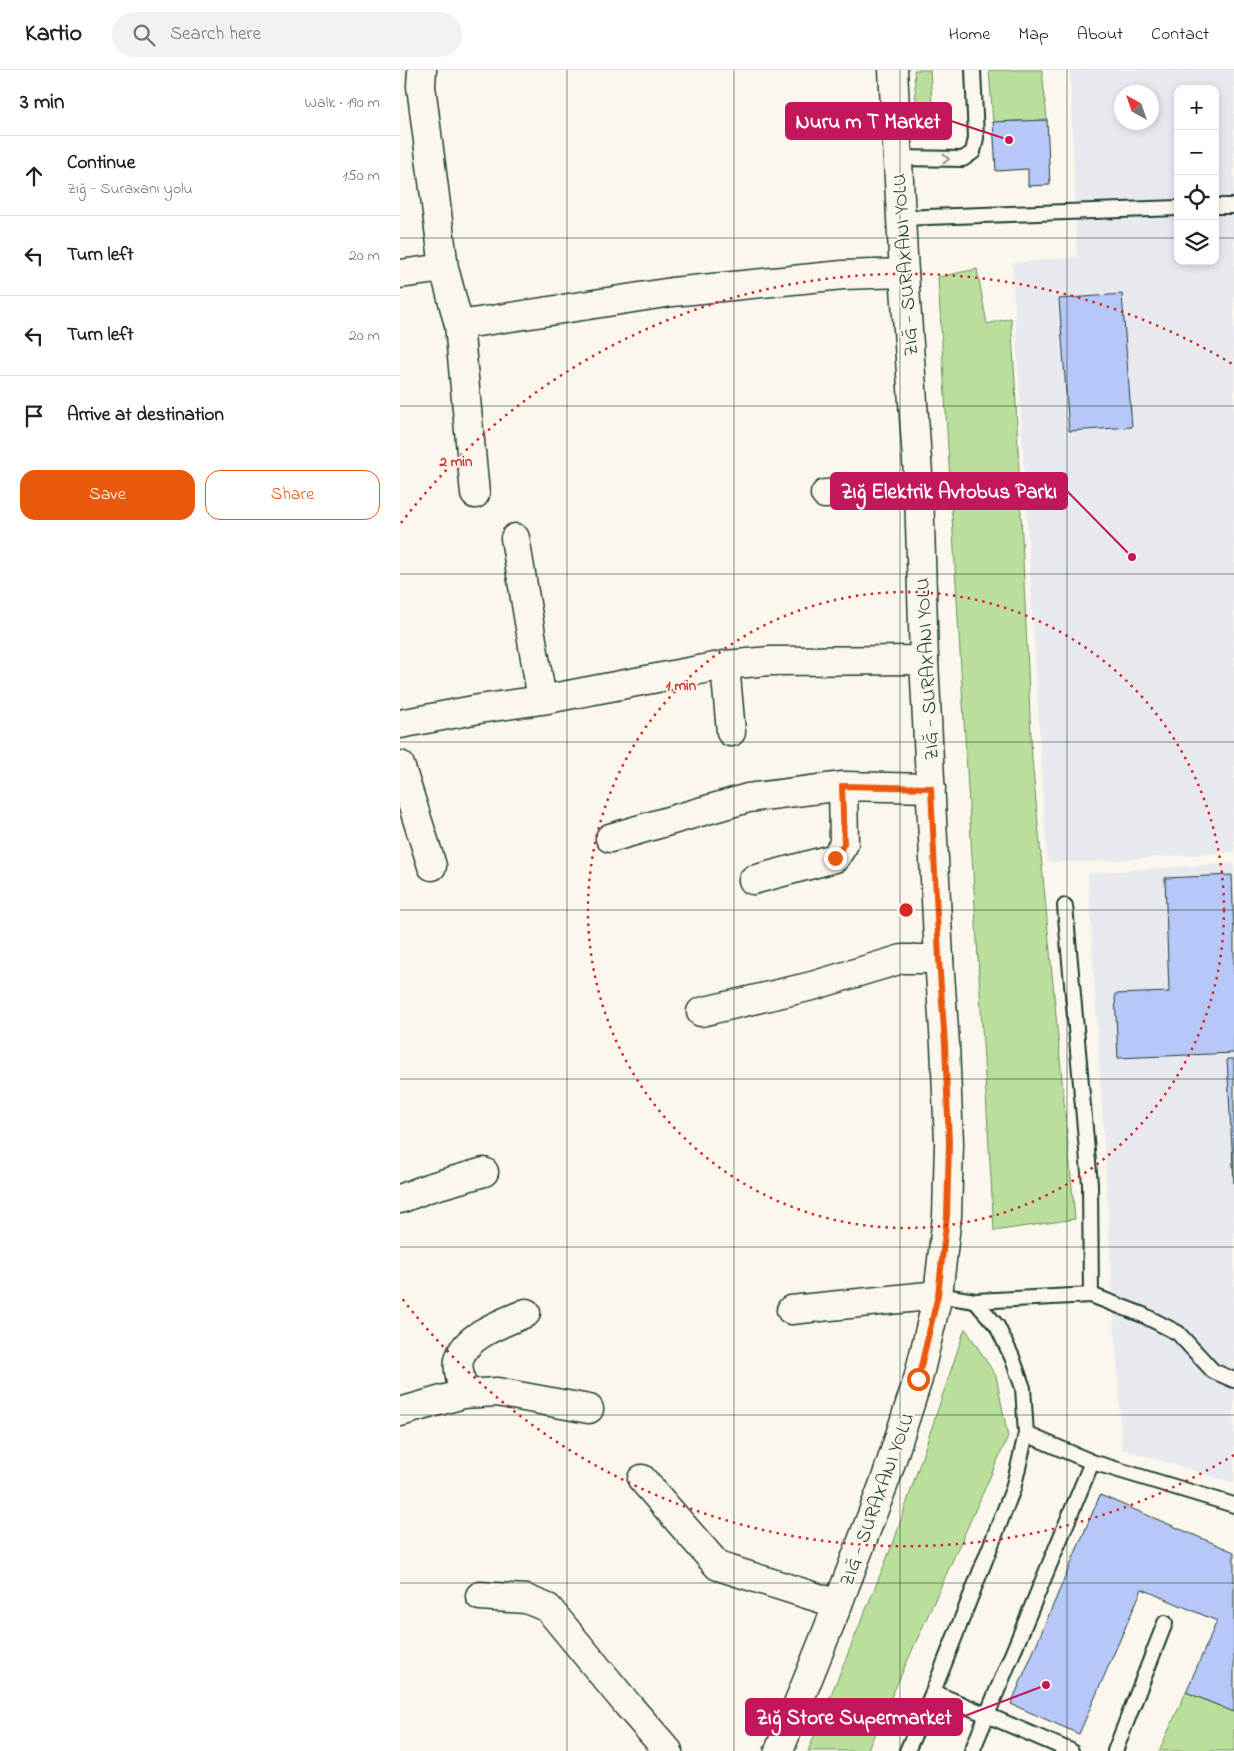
<!DOCTYPE html>
<meta charset="utf-8">
<style>
body{margin:0;font-family:"Indie Flower",sans-serif;background:#f2f2f2;color:#202124}
.controls{position:absolute;right:15px;top:15px;display:grid;overflow:hidden;border-radius:10px;box-shadow:0 2px 8px #0003}
.controls button{width:45px;height:45px;display:grid;place-items:center;padding:0;border:0;border-bottom:1px solid #e0e0e0;background:#fff;color:#202124;font:25px sans-serif}
.compass{position:absolute;left:714px;top:15px;width:45px;height:45px;border-radius:50%;background:#fff;box-shadow:0 2px 8px #0003;rotate:320deg}
.stop{position:absolute;width:15px;height:15px;margin:-11px;border:4px solid #ea580c;border-radius:50%;background:#fff}
.stop.end{background:#ea580c;border-color:#fff;box-shadow:0 1px 5px #0008}
.list{margin:0;padding:0;list-style:none}
h2{display:flex;justify-content:space-between;align-items:center;height:65px;margin:0;padding:0 20px;font-size:21px}
h2 small{font-size:16px;font-weight:400;color:#757577}
.list li{display:grid;grid-template-columns:32px 1fr auto;gap:15px;align-items:center;box-sizing:border-box;height:80px;padding:0 20px;border-top:1px solid #e0e0e0}
.list b{display:block;font-size:19px;white-space:nowrap}
.list p{margin:0;font-size:16px;white-space:nowrap;color:#757577}
.list em{font-size:16px;font-style:normal;color:#757577}
.actions{display:flex;gap:10px;padding:15px 20px}
.actions a{flex:1;padding:11px 0;border:1px solid #ea580c;border-radius:15px;text-align:center;font-size:18px;color:#ea580c}
.actions .main{background:#ea580c;color:#fff}
.icon{flex:none;width:28px;height:28px;fill:none;stroke:currentColor;stroke-width:2;stroke-linecap:round;stroke-linejoin:round}
.map{position:relative;flex:none;width:834px;height:1681px;overflow:hidden}
header{display:flex;align-items:center;gap:30px;box-sizing:border-box;height:70px;padding:0 25px;background:#fff;border-bottom:1px solid #e0e0e0}
header strong{font-size:24px}
nav{display:flex;gap:28px;margin-inline-start:auto;font-size:18px}
.search{width:350px;height:45px;background:#f2f2f2;display:flex;align-items:center;gap:12px;box-sizing:border-box;padding:0 18px;border-radius:28px;color:#757577;font-size:19px}
main{display:flex}
aside{flex:1;background:#fff}
.map>svg:first-child{display:block}
.built{fill:#e7e9ef;fill-rule:evenodd}
.green{fill:#b9df9a;stroke:#6c8e67}
.building{fill:#b7c7f7;stroke:#1f3d34}
.lines{fill:none;stroke-linecap:round;stroke-linejoin:round}
.lane-casing{stroke:#1f3d34;stroke-width:18}
.street-casing{stroke:#1f3d34;stroke-width:31}
.secondary-casing{stroke:#1f3d34;stroke-width:31}
.lane{stroke:#fbf7ec;stroke-width:14}
.street{stroke:#fbf7ec;stroke-width:28}
.secondary{stroke:#fbf7ec;stroke-width:28}
.oneway{stroke:#8d9a90}
.route{stroke:#ea580c;stroke-width:6}
.grid{fill:none;stroke:#1f3d34;stroke-width:1;stroke-opacity:0.55}
.ring{fill:none;stroke:#d62828;stroke-width:2.5;stroke-dasharray:2.5 5}
.labels{text-anchor:middle;stroke-width:4;stroke-linejoin:round;paint-order:stroke}
.street-label{font-size:20px;fill:#1f3d34;stroke:#fbf7ec}
.centre{fill:#d62828;stroke:#fbf7ec;stroke-width:2.5}
.ring-label{font-size:15px;text-anchor:middle;font-weight:bold;fill:#d62828;stroke:#fbf7ec;stroke-width:4;stroke-linejoin:round;paint-order:stroke}
.leader{fill:none;stroke:#c2185b;stroke-width:2}
.callout-dot{fill:#c2185b;stroke:#fbf7ec;stroke-width:2}
.callout{fill:#c2185b;stroke:#c2185b;stroke-width:2}
.callout-label{font-size:21px;text-anchor:middle;font-weight:bold;fill:#fff}
</style>
<header>
<strong>Kartio</strong>
<div class="search"><svg class="icon" aria-label="search" viewBox="0 0 24 24"><circle cx="10" cy="10" r="6"/><path d="M15 15l6 6"/></svg>Search here</div>
<nav><a>Home</a><a>Map</a><a>About</a><a>Contact</a></nav>
</header>
<main>
<aside>
<h2>3 min<small>Walk · 190 m</small></h2>
<ul class="list">
<li><svg class="icon" aria-label="ahead" viewBox="0 0 24 24"><path d="M12 20V5M6 11l6-6 6 6"/></svg><div><b>Continue</b><p>Zığ - Suraxanı yolu</p></div><em>150 m</em></li>
<li><svg class="icon" aria-label="left" viewBox="0 0 24 24"><path d="M17 20v-9H6M10 6l-5 5 5 5"/></svg><div><b>Turn left</b></div><em>20 m</em></li>
<li><svg class="icon" aria-label="left" viewBox="0 0 24 24"><path d="M17 20v-9H6M10 6l-5 5 5 5"/></svg><div><b>Turn left</b></div><em>20 m</em></li>
<li><svg class="icon" aria-label="arrive" viewBox="0 0 24 24"><path d="M6 21V4h12l-3 4 3 4H6"/></svg><div><b>Arrive at destination</b></div></li>
</ul>
<div class="actions"><a class="main">Save</a><a>Share</a></div>
</aside>
<div class="map">
<svg width="834" height="1681" viewBox="0 0 834 1681">
<rect width="100%" height="100%" fill="#fbf7ec"/>
<filter id="ink" filterUnits="userSpaceOnUse"><feTurbulence type="fractalNoise" baseFrequency=".02" numOctaves="2"/><feDisplacementMap in="SourceGraphic" scale="10" xChannelSelector="R" yChannelSelector="G"/><feConvolveMatrix kernelMatrix="1 2 1 2 8 2 1 2 1" color-interpolation-filters="sRGB"/></filter>
<g filter="url(#ink)">
<path class="built" d="M670,0H834V782L687,792H647L612,193L677,187ZM778,19H815V191H778ZM722,22H752V52H722Z
M834,793V1413L722,1379L688,803Z"/>
<path class="green" d="M514,0H530L534,67L518,66Z
M589,0H642L647,50L593,52Z
M577,199L587,254L611,248L615,312L632,689L675,1149L594,1161L538,207Z
M565,1258L596,1306L608,1367L467,1681H408L494,1471Z
M786,1622L834,1642V1681H759Z"/>
<path class="building" d="M647,50L650,115L628,116V99L596,101L593,52Z
M722,224L732,357L669,361L659,229Z
M832,805L834,864V983L718,988L715,924L769,922L765,808Z
M827,989H834V1113Z
M700,1425L834,1482V1642L786,1622L817,1551L742,1519L679,1664L611,1634Z"/>
<g class="lines">
<g class="lane-casing">
<path id="lane" d="M497,88L563,89L573,82L576,68L573,0
M815,136H834
M500,148L778,138
M538,1225L575,1231L691,1225L690,1114L665,836
M691,1225L743,1245L778,1263L813,1301L834,1310
M692,1392L834,1435
M533,1622L671,1681
M507,1681L533,1622L613,1419L626,1364L623,1318L612,1287L597,1256L575,1231
M572,1681L692,1392L626,1364
M715,1681L765,1553"/>
</g>
<g class="street-casing">
<path id="street" d="M22,0L21,16L44,198L59,255L75,424
M0,204L44,198
M59,255L272,222L443,205L504,203
M425,424L519,419
M115,468L142,630
M325,595L331,662
M0,654L79,639L142,630L325,595L370,591L524,590
M0,695L32,796
M210,768L348,728L443,716L531,718
M353,810L435,788L444,774L443,716
M301,942L412,916L502,889H539
M0,1129L28,1118L84,1102
M391,1240L538,1225
M63,1324C62,1316 57,1297 59,1290C65,1265 105,1252 126,1243
M0,1342L63,1324L97,1322L189,1339
M242,1409L318,1496L438,1534
M80,1526L126,1529L148,1538L227,1634L268,1681"/>
</g>
<g class="secondary-casing">
<path id="secondary" d="M379,1681L438,1534L486,1408L518,1309L538,1225L547,1146L549,1073L545,975L539,889L524,590L519,419L504,203L493,0"/>
</g>
<use href="#lane" class="lane"/>
<use href="#street" class="street"/>
<use href="#secondary" class="secondary"/>
</g>
<defs><path id="oneway-chevron" d="M-2-3.5L2.5 0L-2 3.5" fill="none" stroke-width="1.6" stroke-linecap="round" stroke-linejoin="round" transform="scale(1.25)"/></defs>
<use class="oneway" href="#oneway-chevron" transform="translate(546 89)"/>
</g>
<g class="lines" filter="url(#ink)">
<path class="route" d="M435,788L444,774L442,716L531,718L539,889L545,974L549,1073L547,1146L538,1225L518,1309"/>
</g>
<path class="grid" d="M167,0V1681M334,0V1681M500,0V1681M667,0V1681M0,168H778M815,168H834M0,336H834M0,504H834M0,672H834M0,840H834M0,1009H834M0,1177H834M0,1345H834M0,1513H834"/>
<g class="ring">
<circle cx="506" cy="840" r="318"/>
<path d="M834 1385A636 636 0 0 1 1 1227M1 453A636 636 0 0 1 834 295"/>
</g>
<g class="labels">
<g class="street-label">
<text transform="translate(504 195) rotate(-94)" y="7">ZIĞ - SURAXANI YOLU</text>
<text transform="translate(526 599) rotate(-93)" y="7">ZIĞ - SURAXANI YOLU</text>
<text transform="translate(476 1429) rotate(-70)" y="7">ZIĞ - SURAXANI YOLU</text>
</g>
</g>
<circle cx="506" cy="840" r="8" class="centre"/>
<g class="ring-label">
<text x="56" y="396">2 min</text>
<text x="281" y="620">1 min</text>
</g>
<path class="leader" d="M609 70L551 51M732 487L667 421M646 1615L562 1647"/>
<g class="callout-dot">
<circle cx="609" cy="70" r="5"/>
<circle cx="732" cy="487" r="5"/>
<circle cx="646" cy="1615" r="5"/>
</g>
<g class="callout">
<rect x="386" y="33" width="165" height="36" rx="5"/>
<rect x="431" y="403" width="236" height="36" rx="5"/>
<rect x="346" y="1629" width="216" height="36" rx="5"/>
</g>
<g class="callout-label">
<text x="468" y="58">Nuru m T Market</text>
<text x="549" y="428">Zığ Elektrik Avtobus Parkı</text>
<text x="454" y="1654">Zığ Store Supermarket</text>
</g>
</svg>
<div class="controls">
<button>+</button>
<button>−</button>
<button><svg class="icon" aria-label="locate" viewBox="0 0 24 24"><circle cx="12" cy="12" r="6"/><path d="M12 2v4M12 18v4M2 12h4M18 12h4"/></svg></button>
<button><svg class="icon" aria-label="layers" viewBox="0 0 24 24"><path d="M12 4l9 5-9 5-9-5zM3 14l9 5 9-5"/></svg></button>
</div>
<svg class="compass" viewBox="-18 -18 36 36"><path d="M0-13l5 13h-10z" fill="#e53935"/><path d="M0 13l5-13h-10z" fill="#757577"/></svg>
<div class="stop" style="left:518px;top:1309px"></div>
<div class="stop end" style="left:435px;top:788px"></div>
</div>
</main>
